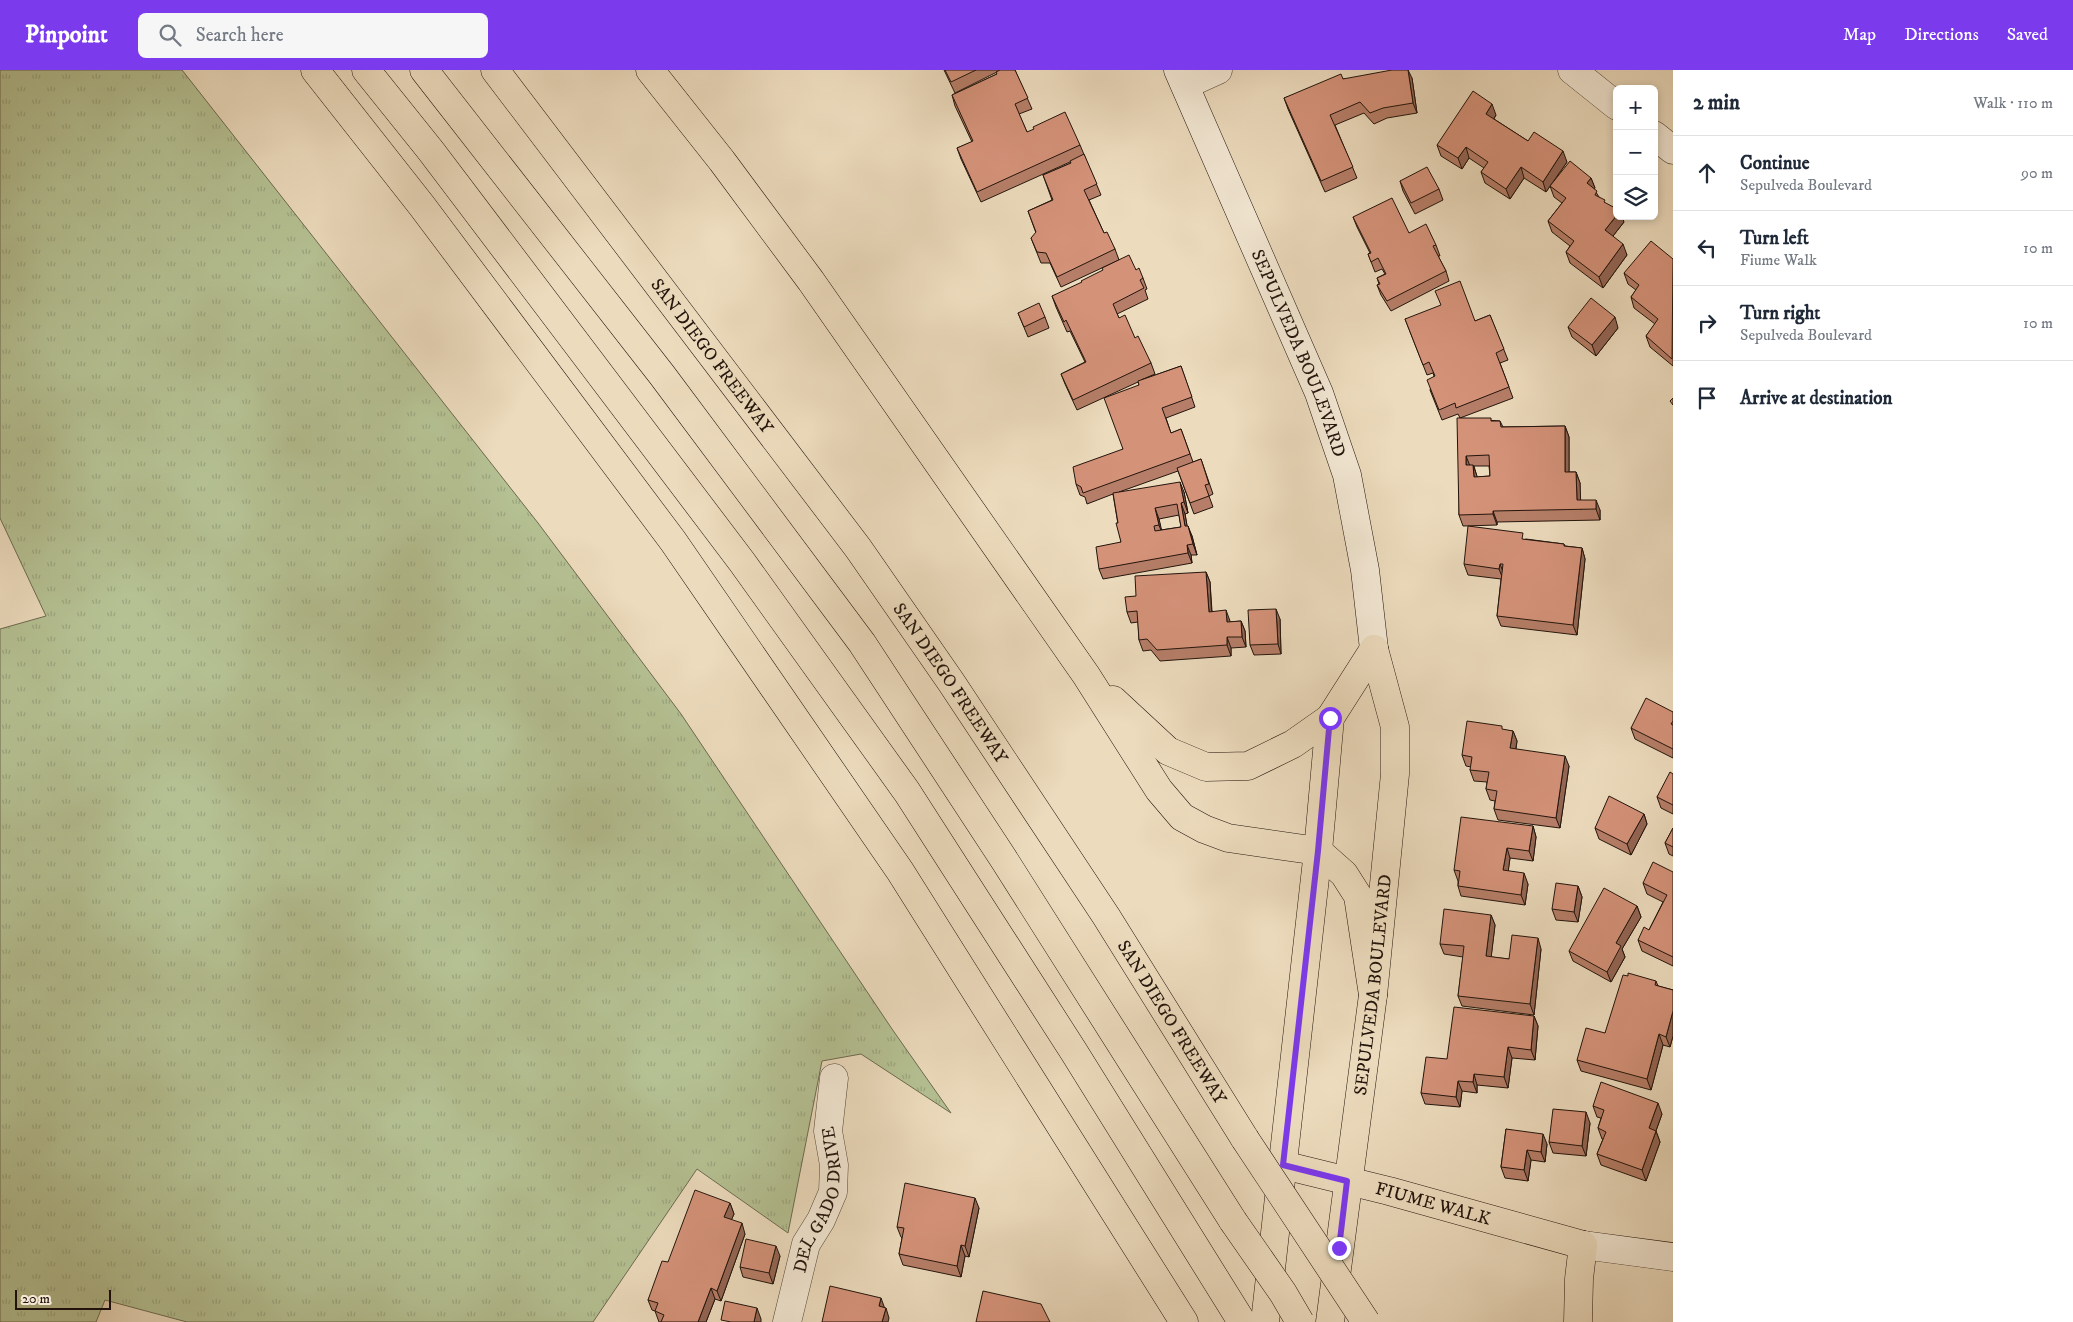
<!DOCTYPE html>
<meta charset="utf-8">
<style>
body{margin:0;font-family:"IM FELL DW Pica",serif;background:#f6f6f7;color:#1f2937}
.controls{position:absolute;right:15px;top:15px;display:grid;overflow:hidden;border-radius:8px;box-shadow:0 2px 8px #0003}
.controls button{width:45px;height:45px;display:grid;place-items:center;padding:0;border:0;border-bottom:1px solid #e0e1e3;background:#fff;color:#1f2937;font:25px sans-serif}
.scale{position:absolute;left:15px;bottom:12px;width:96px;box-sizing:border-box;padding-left:5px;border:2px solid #22140c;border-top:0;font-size:14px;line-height:18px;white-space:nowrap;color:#22140c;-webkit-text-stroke:4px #f3e8d4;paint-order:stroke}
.stop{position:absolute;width:15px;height:15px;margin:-11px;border:4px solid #7c3aed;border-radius:50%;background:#fff}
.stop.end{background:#7c3aed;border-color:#fff;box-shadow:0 1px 5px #0008}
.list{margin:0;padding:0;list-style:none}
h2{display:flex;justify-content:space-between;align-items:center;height:65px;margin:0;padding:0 20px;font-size:21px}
h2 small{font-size:16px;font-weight:400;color:#747a83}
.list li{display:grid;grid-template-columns:32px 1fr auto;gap:15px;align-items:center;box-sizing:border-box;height:75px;padding:0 20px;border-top:1px solid #e0e1e3}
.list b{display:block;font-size:19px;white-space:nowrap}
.list p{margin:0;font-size:16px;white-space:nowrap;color:#747a83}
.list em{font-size:16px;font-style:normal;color:#747a83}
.icon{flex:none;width:28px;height:28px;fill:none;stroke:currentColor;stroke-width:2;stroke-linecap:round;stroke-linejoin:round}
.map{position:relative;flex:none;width:1673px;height:1252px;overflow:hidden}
header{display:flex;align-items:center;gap:30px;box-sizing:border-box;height:70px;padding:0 25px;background:#7c3aed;color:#fff}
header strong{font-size:24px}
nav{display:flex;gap:28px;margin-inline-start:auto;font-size:18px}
.search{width:350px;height:45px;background:#f6f6f7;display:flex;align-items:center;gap:12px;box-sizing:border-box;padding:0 18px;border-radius:8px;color:#747a83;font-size:19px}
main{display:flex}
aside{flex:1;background:#fff}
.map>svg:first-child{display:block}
.grass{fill:url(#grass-tufts);stroke:#6c6a50}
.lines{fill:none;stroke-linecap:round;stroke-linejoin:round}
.street-casing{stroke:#544638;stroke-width:29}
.secondary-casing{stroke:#22140c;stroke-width:29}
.primary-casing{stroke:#22140c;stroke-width:29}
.highway-casing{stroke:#22140c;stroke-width:29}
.street{stroke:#f3e8d4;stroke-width:28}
.secondary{stroke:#f3e8d4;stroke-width:28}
.primary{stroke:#ecdbbd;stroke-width:28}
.highway{stroke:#ecdbbd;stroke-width:28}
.highway-bridge-casing{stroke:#22140c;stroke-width:29;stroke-linecap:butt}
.highway-bridge{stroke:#ecdbbd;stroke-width:28}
.wall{fill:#b67e68;stroke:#22140c;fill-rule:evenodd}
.shaded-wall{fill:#946655;stroke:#22140c}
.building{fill:#d49279;stroke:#22140c;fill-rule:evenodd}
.route{stroke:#7c3aed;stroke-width:6}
.labels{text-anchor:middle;stroke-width:4;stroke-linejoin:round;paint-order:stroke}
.street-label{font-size:18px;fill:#22140c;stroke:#f3e8d4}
</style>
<header>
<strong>Pinpoint</strong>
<div class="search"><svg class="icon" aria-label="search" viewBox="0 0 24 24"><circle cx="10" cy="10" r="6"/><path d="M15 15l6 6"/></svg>Search here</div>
<nav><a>Map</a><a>Directions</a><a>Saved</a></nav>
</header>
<main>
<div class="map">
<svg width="1673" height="1252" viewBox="0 0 1673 1252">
<defs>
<pattern id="grass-tufts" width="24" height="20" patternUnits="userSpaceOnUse" patternTransform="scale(1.25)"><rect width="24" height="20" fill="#b5c193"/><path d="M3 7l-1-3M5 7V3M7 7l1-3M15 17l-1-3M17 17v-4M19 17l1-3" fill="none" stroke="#9ba57e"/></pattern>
</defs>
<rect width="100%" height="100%" fill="#ecdbbd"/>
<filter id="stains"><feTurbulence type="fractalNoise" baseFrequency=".004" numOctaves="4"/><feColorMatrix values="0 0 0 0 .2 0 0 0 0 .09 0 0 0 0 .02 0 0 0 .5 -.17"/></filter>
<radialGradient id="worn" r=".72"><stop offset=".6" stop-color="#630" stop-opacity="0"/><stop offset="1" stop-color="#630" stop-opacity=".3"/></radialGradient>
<path class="grass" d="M0,0H182L538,453L681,644L892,959L951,1043L861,984L822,991L788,1163L697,1099L593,1252H187L105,1230L96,1252H0V559L46,546L0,448Z"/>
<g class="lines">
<g class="street-casing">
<g id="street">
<path d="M1572,0L1617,36"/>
<path d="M1185,15L1218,0"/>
<path d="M1654,65L1673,80"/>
<path id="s1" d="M787,1252L806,1174L821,1150L833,1122L834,1095L828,1061L834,1008"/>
</g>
</g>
<g class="secondary-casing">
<g id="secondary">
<path id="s2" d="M1178,0L1319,323L1347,405L1365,500L1374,579"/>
<path d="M1583,1175L1673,1187"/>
</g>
</g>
<g class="primary-casing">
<g id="primary">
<path id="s3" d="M1283,1095L1389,1121L1583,1175"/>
<path d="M1265,1252L1318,781L1330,648L1374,579"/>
<path id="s4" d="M1330,1252L1373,925L1395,704V657L1374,579"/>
</g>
</g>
<g class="highway-casing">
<g id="highway">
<path d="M315,0L422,136L673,471L900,801L1184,1252"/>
<path d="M366,0L431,81L742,492L907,722L1074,982L1242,1252"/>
<path d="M424,0L662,305L862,573L1003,788L1233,1151"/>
<path id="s5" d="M495,0L858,478L951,612L1106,846L1245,1069"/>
<path d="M650,0L722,91L811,211L1086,605L1159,720L1182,747L1204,759L1228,768L1318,781L1344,804L1358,826L1373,925"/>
<path d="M1113,630L1168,681L1206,697L1248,696L1293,674L1330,648"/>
<path d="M1578,1252L1579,1209L1583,1175"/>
</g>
</g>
<use href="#street" class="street"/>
<use href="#secondary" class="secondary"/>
<use href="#primary" class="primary"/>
<use href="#highway" class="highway"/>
<g class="highway-bridge-casing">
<path id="highway-bridge" d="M1245,1069L1366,1252
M1233,1151L1283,1223L1300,1252"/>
</g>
<use href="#highway-bridge" class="highway-bridge"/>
</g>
<path class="wall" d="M944,0H1015L1032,39L1019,44L1027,62L1080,75L1101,125L1089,130L1104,163L1115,179L1119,190L1061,217L1050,193H1041L1031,168L1036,163L1028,141L1052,130L1043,105L1071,93L1070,92L981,132L961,89L957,78L972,72L955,36L952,25L997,4V2L955,23Z
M1412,8L1417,43L1387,48L1374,54L1364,43L1335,55L1357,108L1325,122L1288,39L1284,28L1343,9Z
M1496,45L1494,49L1528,71L1567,92L1551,115L1591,108L1595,118L1594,119L1599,127L1624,152L1613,166L1627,185L1603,218L1570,193L1566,182L1570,176L1552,162L1548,151L1562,133L1554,127L1550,116L1546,122L1524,108L1510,129L1485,113L1481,102L1484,98L1469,88L1462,99L1441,86L1437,75Z
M1400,111L1439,119L1443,130L1415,144L1403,121Z
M1353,147L1409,163L1436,175L1440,186H1438L1446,201L1449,211L1391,241L1381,225L1377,215L1379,214L1377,208L1385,204L1382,199L1375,202L1368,184L1370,183L1357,157Z
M1673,189V296L1650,277L1646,266L1655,254L1634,238L1631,227L1636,220L1628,214L1624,203Z
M1136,200L1143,208L1147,219L1145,220L1148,229L1117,244L1119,248L1135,268L1151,293L1155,304L1141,310L1181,296L1195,337L1166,348L1171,363L1181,359L1193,392L1201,389L1213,424L1209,426L1213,437L1194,444L1178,401L1119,422H1184L1188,443L1185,444L1187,456L1192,466L1197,485H1191L1192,493L1103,509L1099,499L1121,472L1113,424L1087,434L1085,427L1080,425L1076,414L1123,379L1139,315L1138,312L1077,340L1065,314L1061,304L1085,292L1070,261L1067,262L1056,237L1052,226ZM1179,445L1181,457L1161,460L1159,449Z
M1018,243L1045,247L1049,258L1028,267Z
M1490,245L1508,290L1500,293L1513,328L1460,348L1500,351L1503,357L1565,356L1569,367V402H1576L1580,413V430L1600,440V450L1497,452V455L1463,456L1459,445L1460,348L1458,344L1442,350L1430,320L1434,306L1433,303L1427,305L1405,249L1475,251ZM1474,396H1489L1490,406L1477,407Z
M1568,257L1618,258L1596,286L1572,267Z
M1526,469L1564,474L1565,476L1582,478L1585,489L1577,565L1501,556L1497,546L1501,509L1468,505L1464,494Z
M1206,502L1210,512L1212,541L1230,552L1241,551L1245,561L1246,577L1231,578V586L1160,591L1151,580L1143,581L1139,570L1138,552L1131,553L1127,542L1136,526Z
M1280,549L1281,584L1254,585L1250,575Z
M1673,642V688L1635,669L1631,658Z
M1503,660L1513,661L1517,671L1516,679L1569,696L1560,758L1498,750L1494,739L1495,731L1490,730L1486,719L1487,712L1474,711L1470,700L1471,697L1466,696L1462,685Z
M1673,704V744L1661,738L1657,727Z
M1644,744L1647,754L1631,785L1599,769L1595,758Z
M1533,756L1536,767L1533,791L1510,788L1508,801L1528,814L1525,835L1461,826L1458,816V811L1454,800Z
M1673,758V786L1669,784L1665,773Z
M1673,802V896L1642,881L1638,870L1649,860L1663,832L1647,824L1643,813Z
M1578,816L1582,827L1578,852L1556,850L1552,839Z
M1637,836L1641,847L1622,879L1625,887L1611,912L1573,891L1569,881Z
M1491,845L1495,855L1491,887L1509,889L1541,879L1534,945L1462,936L1458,926L1463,887L1444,884L1440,874Z
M1656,911L1658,916L1673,920V966L1670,977L1663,975L1651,1020L1581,1001L1577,990L1605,963Z
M1534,946L1538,956L1535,990L1512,988L1508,1018L1477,1015V1023L1462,1021L1460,1037L1425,1034L1421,1023L1447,989Z
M1593,1036L1662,1044L1656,1061L1660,1072L1646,1111L1601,1095L1597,1084L1603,1069H1602L1598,1058L1601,1048L1597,1047Z
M1590,1053L1586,1086L1553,1083L1549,1072Z
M1506,1059L1547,1074L1545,1092L1531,1090L1528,1111L1505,1108L1501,1097Z
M730,1133L734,1144L731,1150L745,1164L721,1231L715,1229L706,1252H659L655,1241L652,1240L648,1230L668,1192Z
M979,1138L969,1187L965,1186L961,1207L903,1195L899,1184L902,1168L901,1167L897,1157Z
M780,1186L773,1214L743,1207L740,1197Z"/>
<path class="shaded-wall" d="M1408,0L1412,8L1417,43L1413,33Z
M1492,34L1496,45L1490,54L1486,44Z
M1466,77L1469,88L1462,99L1458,88Z
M1563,81L1567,92L1546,122L1543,112Z
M1521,97L1524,108L1510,129L1506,119Z
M1591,108L1595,118L1591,124L1587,113Z
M1617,145V146H1622L1624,152L1609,171L1605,160Z
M1623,174L1627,185L1603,218L1599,207Z
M1615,247L1618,258L1596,286L1592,275Z
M1565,356L1569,367V413L1565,402Z
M1466,386L1470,396L1466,395Z
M1473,395L1477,406L1478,417L1474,407Z
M1576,402L1580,413L1581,440L1577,430Z
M1180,412L1184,422L1188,443L1184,432Z
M1596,430L1600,440V450L1596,439Z
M1181,433L1185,444L1189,467L1185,456Z
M1155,438L1159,449L1163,466L1159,455Z
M1493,441L1497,452V455L1493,444Z
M1188,456L1192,466L1197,485L1193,474Z
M1187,475L1191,485L1192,493L1188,483Z
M1582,478L1585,489L1577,565L1573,555Z
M1500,494L1504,504L1503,509L1499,499Z
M1206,502L1210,512L1212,552L1209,542Z
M1276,539L1280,549L1281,584L1278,574Z
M1226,540L1230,551L1231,563L1227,552Z
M1241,551L1245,561L1246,577L1242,567Z
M1227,567L1231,578V586L1227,575Z
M1513,661L1517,671L1514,689L1510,678Z
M1565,686L1569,696L1560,758L1556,748Z
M1644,744L1647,754L1631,785L1627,774Z
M1533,756L1536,767L1533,791L1529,781Z
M1507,778L1510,788L1507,811L1503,800Z
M1524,803L1528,814L1525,835L1521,825Z
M1578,816L1582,827L1578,852L1574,842Z
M1637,836L1641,847L1622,879L1625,887L1611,912L1607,902L1616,873Z
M1491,845L1495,855L1490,897L1486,886Z
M1538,868L1541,879L1534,945L1530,934Z
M1673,941V966L1670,977L1666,967Z
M1534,946L1538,956L1535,990L1531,980Z
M1659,964L1663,975L1651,1020L1647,1009Z
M1508,977L1512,988L1508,1018L1504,1007Z
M1474,1004L1477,1015V1023L1473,1012Z
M1458,1011L1462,1021L1460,1037L1456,1027Z
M1658,1033L1662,1044L1653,1069L1649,1058Z
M1586,1042L1590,1053L1586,1086L1582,1076Z
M1656,1061L1660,1072L1646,1111L1642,1100Z
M1543,1064L1547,1074L1545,1092L1541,1082Z
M1527,1080L1531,1090L1528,1111L1524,1100Z
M975,1128L979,1138L969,1187L965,1176Z
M730,1133L734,1144L728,1158L724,1147Z
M742,1153L745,1164L721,1231L717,1221Z
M961,1175L965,1186L961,1207L957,1196Z
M776,1176L780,1186L773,1214L769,1203Z
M711,1218L715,1229L706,1252H698Z
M881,1228L885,1239L879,1236Z
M757,1238L761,1249V1252H754Z
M886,1238L889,1248L888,1252H882Z"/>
<path class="building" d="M945,0H976L951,12Z
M1000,0H1015L1028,28L1015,34L1027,62L1034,59L1033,57L1065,42L1080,75L977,122L957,78L973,71L952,25L997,4L996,2Z
M1392,0H1408L1413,33L1383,38L1370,43L1360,32L1330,45L1353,97L1321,111L1284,28L1341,4L1343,9Z
M1473,21L1492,34L1486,44L1528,71L1534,62L1563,81L1543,112L1521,97L1506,119L1481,102L1488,92L1466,77L1458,88L1437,75Z
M1084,84L1097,114L1084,120L1104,163L1107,162L1115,179L1057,207L1046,183L1037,182L1031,168L1036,162L1028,141L1053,130L1043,105L1071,93L1070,91Z
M1570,91L1591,108L1587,113L1597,121L1595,125L1605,130L1604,132L1617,139V145L1605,160L1623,174L1599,207L1566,182L1574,171L1548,151L1566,128L1550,116Z
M1427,97L1439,119L1411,133L1400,111Z
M1392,128L1409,163L1426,154L1436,175L1433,176L1446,201L1387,231L1377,215L1380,214L1377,208L1386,204L1378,188L1371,192L1368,184L1371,183L1353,147Z
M1651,171L1673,189L1672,289L1646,266L1658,249L1631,227L1639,215L1624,203Z
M1129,185L1136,200L1139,198L1143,208L1140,210L1144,218L1113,234L1119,248L1125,245L1135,268L1138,266L1151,293L1073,330L1061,304L1086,292L1066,250L1064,252L1052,226L1082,212L1081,211L1103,200L1102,198Z
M1460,211L1475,251L1490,245L1504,279L1496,283L1509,317L1456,338L1455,333L1439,340L1427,310L1435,306L1429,292L1423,295L1405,249L1441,235L1435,221Z
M1591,228L1615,247L1592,275L1568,257Z
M1039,233L1045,247L1024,257L1018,243Z
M1181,296L1192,327L1162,338L1171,363L1181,359L1190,384L1083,423L1081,417L1076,414L1073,397L1123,379L1104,328L1139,315L1138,311Z
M1673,328V335L1670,331Z
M1457,348H1491V351H1500L1501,357L1565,356V402H1576L1577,430H1596V439L1493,441V444L1459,445ZM1489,385L1490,406L1474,407L1473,395H1466V386Z
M1201,389L1209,414L1205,415L1209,426L1190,433L1177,398Z
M1180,412L1184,432L1181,433L1185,456H1188L1193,474L1187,475L1188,483L1099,499L1096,477L1121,472L1116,453H1118L1113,423ZM1177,434L1181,457L1155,461L1154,456L1159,455L1155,438Z
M1468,456L1523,463L1522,469L1564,474V476L1582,478L1573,555L1497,546L1503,494H1500L1499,499L1464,494Z
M1206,502L1209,542L1226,540L1227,552L1241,551L1242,567H1227V575L1157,580L1147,569L1139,570L1137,541L1127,542L1125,527L1136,526L1135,506Z
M1276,539L1278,574L1250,575L1248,540Z
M1646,628L1673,642V651L1671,654L1673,655V679L1631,658Z
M1467,651L1502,656V659L1513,661L1510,678L1565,686L1556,748L1494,739L1497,721L1486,719L1489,702L1470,700L1472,687L1462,685Z
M1670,702L1673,704V735L1657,727Z
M1609,726L1644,744L1627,774L1595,758Z
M1461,747L1533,756L1529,781L1507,778L1503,800L1524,803L1521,825L1458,816L1460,801L1454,800Z
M1673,758V777L1665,773Z
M1653,792L1673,802V887L1638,870L1644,857L1649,860L1667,825L1643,813Z
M1556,813L1578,816L1574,842L1552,839Z
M1604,818L1637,836L1616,873L1621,876L1607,902L1569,881Z
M1444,839L1491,845L1486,886L1509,889L1512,865L1538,868L1530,934L1458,926L1464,876L1440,874Z
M1628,903L1656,911L1655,915L1673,920V941L1666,967L1659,964L1647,1009L1577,990L1586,958L1605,963L1623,905L1628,906Z
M1454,937L1534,946L1531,980L1508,977L1504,1007L1474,1004L1473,1012L1458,1011L1456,1027L1421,1023L1426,987L1447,989Z
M1601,1012L1658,1033L1649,1058L1656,1061L1642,1100L1597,1084L1606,1062L1598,1058L1604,1040L1593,1036Z
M1553,1039L1586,1042L1582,1076L1549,1072Z
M1506,1059L1543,1064L1541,1082L1527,1080L1524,1100L1501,1097Z
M905,1113L975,1128L965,1176L961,1175L957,1196L899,1184L904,1158L897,1157Z
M695,1120L730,1133L724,1147L742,1153L717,1221L711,1218L698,1252H661L664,1245L655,1241L658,1233L648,1230L662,1191L668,1192Z
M746,1169L776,1176L769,1203L740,1197Z
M830,1216L881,1228L879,1236L886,1238L882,1252H822Z
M983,1221L1041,1234L1050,1252H976Z
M725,1231L757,1238L754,1252H731L721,1250Z"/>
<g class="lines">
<path class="route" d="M1330,648L1318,781L1283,1095L1347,1111L1339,1178"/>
</g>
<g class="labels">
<g class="street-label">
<text dy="6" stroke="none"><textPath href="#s2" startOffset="308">SEPULVEDA BOULEVARD</textPath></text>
<text dy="6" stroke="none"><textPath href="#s5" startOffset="359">SAN DIEGO FREEWAY</textPath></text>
<text dy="6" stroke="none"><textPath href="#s5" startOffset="764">SAN DIEGO FREEWAY</textPath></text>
<text dy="6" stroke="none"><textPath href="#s4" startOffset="340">SEPULVEDA BOULEVARD</textPath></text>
<text dy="6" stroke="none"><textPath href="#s5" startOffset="1169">SAN DIEGO FREEWAY</textPath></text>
<text dy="6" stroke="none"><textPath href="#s1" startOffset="128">DEL GADO DRIVE</textPath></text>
<text dy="6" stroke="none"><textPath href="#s3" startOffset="155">FIUME WALK</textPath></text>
</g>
</g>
<rect width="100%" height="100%" filter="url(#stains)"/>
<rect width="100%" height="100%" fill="url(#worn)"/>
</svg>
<div class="controls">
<button>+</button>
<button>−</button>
<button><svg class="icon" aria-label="layers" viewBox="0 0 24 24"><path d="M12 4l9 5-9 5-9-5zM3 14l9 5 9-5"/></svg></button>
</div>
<div class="scale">20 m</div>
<div class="stop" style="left:1330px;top:648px"></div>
<div class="stop end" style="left:1339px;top:1178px"></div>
</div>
<aside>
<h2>2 min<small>Walk · 110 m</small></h2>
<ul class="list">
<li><svg class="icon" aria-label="ahead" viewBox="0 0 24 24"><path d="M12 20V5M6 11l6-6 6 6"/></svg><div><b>Continue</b><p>Sepulveda Boulevard</p></div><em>90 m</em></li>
<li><svg class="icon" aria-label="left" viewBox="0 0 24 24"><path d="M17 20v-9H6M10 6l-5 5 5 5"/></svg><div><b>Turn left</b><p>Fiume Walk</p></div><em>10 m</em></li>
<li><svg class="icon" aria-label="right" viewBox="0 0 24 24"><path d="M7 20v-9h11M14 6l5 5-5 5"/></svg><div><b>Turn right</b><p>Sepulveda Boulevard</p></div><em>10 m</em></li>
<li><svg class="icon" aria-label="arrive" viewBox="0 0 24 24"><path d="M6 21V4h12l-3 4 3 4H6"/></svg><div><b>Arrive at destination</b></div></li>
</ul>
</aside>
</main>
